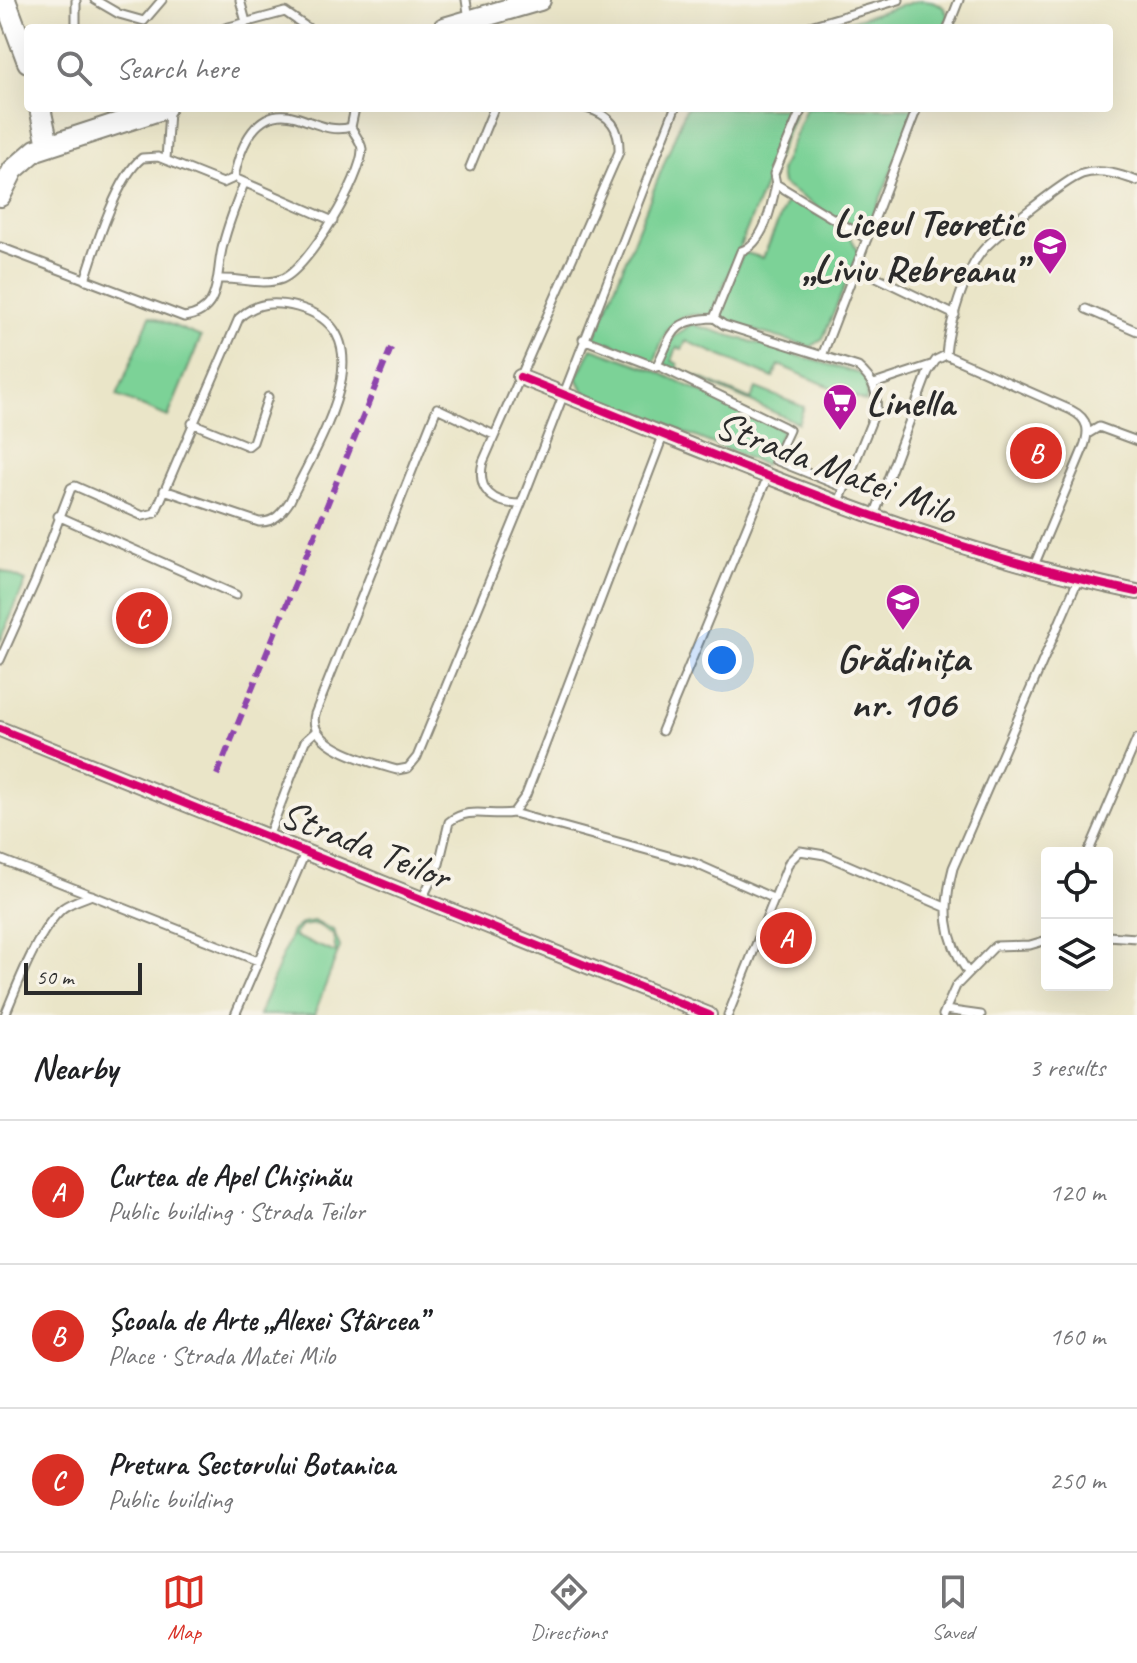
<!DOCTYPE html>
<meta charset="utf-8">
<style>
body{margin:0;font-family:Caveat,sans-serif;background:#f2f2f2;color:#202124}
.controls{position:absolute;right:24px;bottom:24px;display:grid;overflow:hidden;border-radius:8px;box-shadow:0 8px 32px #0002}
.controls button{width:72px;height:72px;display:grid;place-items:center;padding:0;border:0;border-bottom:2px solid #e0e0e0;background:#fff;color:#202124;font:40px sans-serif}
.scale{position:absolute;left:24px;bottom:20px;width:118px;box-sizing:border-box;padding-left:8px;border:4px solid #2b2b2b;border-top:0;font-size:22px;line-height:28px;white-space:nowrap;color:#2b2b2b;-webkit-text-stroke:6px #f7f3e8;paint-order:stroke}
.you{position:absolute;left:722px;top:660px;width:28px;height:28px;margin:-20px;border:6px solid #fff;border-radius:50%;background:#1a73e8;box-shadow:0 0 0 12px #1a73e833}
.badge{display:grid;place-items:center;width:52px;height:52px;border-radius:50%;background:#d93025;color:#fff;font-size:26px;font-weight:700}
.pin{position:absolute;translate:-50% -50%;border:4px solid #fff;box-shadow:0 2px 8px #0006}
.list{margin:0;padding:0;list-style:none}
h2{display:flex;justify-content:space-between;align-items:center;height:104px;margin:0;padding:0 32px;font-size:34px}
h2 small{font-size:26px;font-weight:400;color:#757577}
.list li{display:grid;grid-template-columns:52px 1fr auto;gap:24px;align-items:center;box-sizing:border-box;height:144px;padding:0 32px;border-top:2px solid #e0e0e0}
.list b{display:block;font-size:30px;white-space:nowrap}
.list p{margin:0;font-size:26px;white-space:nowrap;color:#757577}
.list em{font-size:26px;font-style:normal;color:#757577}
.icon{flex:none;width:44px;height:44px;fill:none;stroke:currentColor;stroke-width:2;stroke-linecap:round;stroke-linejoin:round}
.map{position:relative;flex:none;width:1137px;height:1015px;overflow:hidden}
.search{position:absolute;background:#fff;box-shadow:0 8px 32px #0002;left:24px;right:24px;top:24px;height:88px;display:flex;align-items:center;gap:20px;box-sizing:border-box;padding:0 28px;border-radius:8px;color:#757577;font-size:30px}
.sheet{height:536px;background:#fff}
nav{display:flex;justify-content:space-around;align-items:center;box-sizing:border-box;height:112px;border-top:2px solid #e0e0e0;background:#fff;font-size:22px;color:#757577}
nav a{display:grid;justify-items:center;gap:4px}
nav .on{color:#d93025}
.map>svg:first-child{display:block}
.green{fill:#7bd297;stroke:#537e61;stroke-width:2;fill-rule:evenodd}
.lines{fill:none;stroke-linecap:round;stroke-linejoin:round}
.service-casing{stroke:#8a887a;stroke-width:11}
.minor-casing{stroke:#8a887a;stroke-width:18}
.secondary-casing{stroke:#8a887a;stroke-width:24}
.service{stroke:#fff;stroke-width:7}
.minor{stroke:#fff;stroke-width:14}
.secondary{stroke:#fff;stroke-width:20}
.quiet{stroke:#8e44ad;stroke-width:6;stroke-dasharray:12 6;stroke-linecap:butt}
.cycleway-casing{stroke:#f7f3e8;stroke-width:13}
.cycleway{stroke:#d6006c;stroke-width:8}
.labels{text-anchor:middle;stroke-width:8;stroke-linejoin:round;paint-order:stroke}
.poi-label{font-size:40px;font-weight:bold;fill:#2b2b2b;stroke:#f7f3e8;text-anchor:end}
.street-label{font-size:40px;fill:#2b2b2b;stroke:#f7f3e8}
</style>
<div class="map">
<svg width="1137" height="1015" viewBox="0 0 1137 1015">
<rect width="100%" height="100%" fill="#f7f3e8"/>
<filter id="ink" filterUnits="userSpaceOnUse"><feTurbulence type="fractalNoise" baseFrequency=".0125" numOctaves="2"/><feDisplacementMap in="SourceGraphic" scale="16" xChannelSelector="R" yChannelSelector="G"/><feConvolveMatrix kernelMatrix="1 2 1 2 8 2 1 2 1" color-interpolation-filters="sRGB"/></filter>
<filter id="wash" filterUnits="userSpaceOnUse"><feTurbulence type="fractalNoise" baseFrequency=".006" numOctaves="4" result="noise"/><feDisplacementMap in="SourceGraphic" scale="32" xChannelSelector="R" yChannelSelector="G"/><feGaussianBlur stdDeviation="1.8" result="paint"/><feColorMatrix in="noise" values="0 0 0 0 0 0 0 0 0 0 0 0 0 0 0 0 0 1.4 0 .05"/><feComposite in="paint" operator="in"/></filter>
<g filter="url(#wash)">
<rect width="100%" height="100%" fill="#eae5c8"/>
<path class="green" d="M920,0C939,0 950,7 949,28H827Z
M686,108H797L712,314C705,316 699,314 692,315C666,318 661,343 654,364L609,342L606,346L594,340Z
M806,108H917L868,229L837,220L782,184L780,171Z
M788,198L847,230L859,253L823,338L811,347L725,322L720,314L743,252L763,258Z
M150,316L201,337L168,417L117,396Z
M691,324L864,375L868,387L866,402L779,365L773,378L686,341L682,349L677,347L672,361L678,364L677,368L751,400L756,388L804,407L798,423L663,363L673,338Z
M592,348L654,370L783,430L765,465L584,392L577,378Z
M0,570L26,581L0,641Z
M314,921L333,930L340,947L314,1015H259L292,931L302,923ZM316,924L333,934L336,953L293,936L301,926Z"/>
</g>
<g filter="url(#ink)">
<g class="lines">
<g class="service-casing">
<path id="service" d="M95,0L119,14L144,21L162,0
M240,0L246,22
M466,0L469,19
M76,28V0
M225,28L285,12L308,28
M803,28L899,0
M948,28L959,0
M802,108L774,174L776,184L867,239
M166,160L169,110
M470,167L494,108
M239,180L333,221
M0,247L184,317C220,312 216,281 221,254C225,230 236,206 244,183
M856,267L955,315
M220,279C240,278 263,286 282,279C308,269 363,176 362,149C361,141 354,134 351,127L355,108
M85,280C95,249 117,177 142,158L158,157L223,183L234,178C240,147 256,105 296,117C315,123 331,133 351,127
M1086,309L1137,331
M714,318L741,251C764,244 772,205 776,184
M583,339L656,367C674,333 670,320 714,318L724,325L858,367C873,380 878,391 876,410L839,502
M946,355L1071,410C1089,419 1090,431 1083,449L1033,568
M822,356L917,108
M657,365L784,427L789,430L775,460L845,488
M874,384L931,365
M192,423L248,446L253,442L268,397
M1089,433L1099,427L1137,441
M494,435L437,408L315,714C306,747 373,763 397,770L408,768L417,757L521,504C493,504 476,490 483,462L619,152C620,128 611,115 586,108
M521,504L675,108
M58,516L236,595
M874,516L928,372L936,360L946,355C948,327 965,271 983,250C996,235 1065,180 1082,174C1100,168 1121,175 1137,181
M0,660L35,582L71,488L75,486L143,516L155,513L239,318C256,302 275,301 297,307C392,332 314,449 290,501C282,513 274,523 259,522L164,490
M662,731L768,476
M513,813L694,863L775,899
M268,837L305,741L315,732
M1088,853L1137,739
M0,859L258,961
M422,899L439,864L449,822C469,806 490,817 513,813L526,795L663,436
M1107,936L1137,938
M967,971C944,938 943,906 953,868L1078,580
M945,1010L981,1015
M5,1015C17,986 39,928 63,908C71,902 82,899 92,895
M235,1015L305,853
M728,1015L789,862L800,851L825,855L945,907
M943,1015L956,986L995,946L1030,945L1047,940"/>
</g>
<g class="minor-casing">
<path id="minor" d="M520,377C722,457 923,548 1137,592
M0,729L709,1015"/>
</g>
<g class="secondary-casing">
<path id="secondary" d="M5,0L28,62
M444,28L540,0
M40,108L48,145
M0,196L13,170L36,150L165,108"/>
</g>
<use href="#service" class="service"/>
<use href="#minor" class="minor"/>
<use href="#secondary" class="secondary"/>
<path class="quiet" d="M217,775L391,348"/>
<g class="cycleway-casing">
<path id="cycleway" d="M520,377C722,457 923,548 1137,592
M0,729L709,1015"/>
</g>
<use href="#cycleway" class="cycleway"/>
</g>
</g>
<defs>
<g id="school-pin" transform="scale(1.8)"><path d="M0 17L-7.5 6A9.5 9.5 0 1 1 7.5 6Z" fill="#b5179e" stroke="#f7f3e8"/><path d="M0-5L7-2L0 1L-7-2ZM-4 1L0 2.5L4 1V4Q0 6-4 4Z" fill="#fff"/></g>
<g id="supermarket-pin" transform="scale(1.8)"><path d="M0 17L-7.5 6A9.5 9.5 0 1 1 7.5 6Z" fill="#b5179e" stroke="#f7f3e8"/><path d="M-6-5.5h2.5l.6 2H6L4.5 2H-2.5L-4.4-4H-6ZM-1.5 3.2a1.3 1.3 0 1 0 .1 0ZM3 3.2a1.3 1.3 0 1 0 .1 0Z" fill="#fff"/></g>
</defs>
<g fill-rule="evenodd">
<use href="#school-pin" x="1050" y="245"/>
<use href="#supermarket-pin" x="840" y="401"/>
<use href="#school-pin" x="903" y="601"/>
</g>
<g class="labels">
<g class="poi-label">
<text x="1024" y="236">Liceul Teoretic<tspan x="1024" dy="46">„Liviu Rebreanu”</tspan></text>
<text x="866" y="415" text-anchor="start">Linella</text>
<text x="903" y="671" text-anchor="middle">Grădinița<tspan x="903" dy="46">nr. 106</tspan></text>
</g>
<g class="street-label">
<text transform="translate(836 467) rotate(21)" y="14">Strada Matei Milo</text>
<text transform="translate(366 844) rotate(22)" y="14">Strada Teilor</text>
</g>
</g>
</svg>
<div class="controls">
<button><svg class="icon" aria-label="locate" viewBox="0 0 24 24"><circle cx="12" cy="12" r="6"/><path d="M12 2v4M12 18v4M2 12h4M18 12h4"/></svg></button>
<button><svg class="icon" aria-label="layers" viewBox="0 0 24 24"><path d="M12 4l9 5-9 5-9-5zM3 14l9 5 9-5"/></svg></button>
</div>
<div class="scale">50 m</div>
<div class="you"></div>
<div class="pin badge" style="left:786px;top:938px">A</div>
<div class="pin badge" style="left:1036px;top:453px">B</div>
<div class="pin badge" style="left:142px;top:618px">C</div>
<div class="search"><svg class="icon" aria-label="search" viewBox="0 0 24 24"><circle cx="10" cy="10" r="6"/><path d="M15 15l6 6"/></svg>Search here</div>
</div>
<section class="sheet">
<h2>Nearby<small>3 results</small></h2>
<ul class="list">
<li><span class="badge">A</span><div><b>Curtea de Apel Chișinău</b><p>Public building · Strada Teilor</p></div><em>120 m</em></li>
<li><span class="badge">B</span><div><b>Școala de Arte „Alexei Stârcea”</b><p>Place · Strada Matei Milo</p></div><em>160 m</em></li>
<li><span class="badge">C</span><div><b>Pretura Sectorului Botanica</b><p>Public building</p></div><em>250 m</em></li>
</ul>
</section>
<nav>
<a class="on"><svg class="icon" aria-label="map" viewBox="0 0 24 24"><path d="M3 6l6-2 6 2 6-2v14l-6 2-6-2-6 2zM9 4v14M15 6v14"/></svg>Map</a>
<a><svg class="icon" aria-label="directions" viewBox="0 0 24 24"><path d="M12 3l9 9-9 9-9-9zM9 14v-3h6M13 9l2 2-2 2"/></svg>Directions</a>
<a><svg class="icon" aria-label="saved" viewBox="0 0 24 24"><path d="M7 4h10v16l-5-4-5 4z"/></svg>Saved</a>
</nav>
